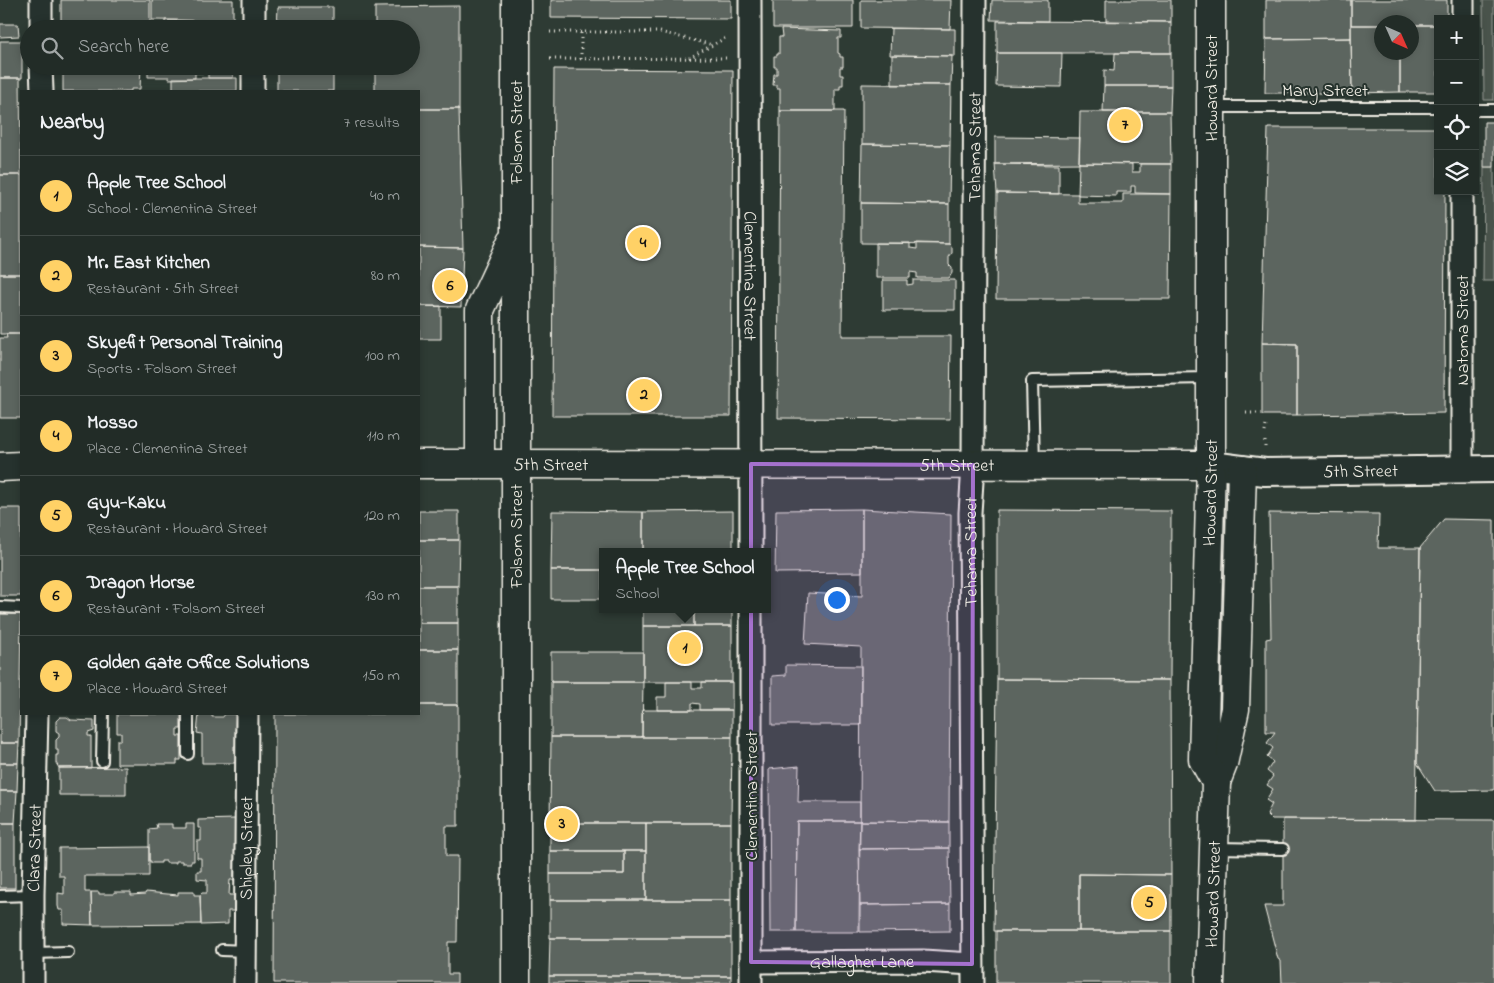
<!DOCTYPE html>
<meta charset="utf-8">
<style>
body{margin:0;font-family:"Indie Flower",sans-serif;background:#2e3833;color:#f1f3f6}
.controls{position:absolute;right:15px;top:15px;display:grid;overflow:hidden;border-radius:0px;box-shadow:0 2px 8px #0003}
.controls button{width:45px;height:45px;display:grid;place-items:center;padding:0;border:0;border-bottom:1px solid #3f4844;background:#222c27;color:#f1f3f6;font:25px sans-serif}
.compass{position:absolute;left:1374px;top:15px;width:45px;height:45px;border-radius:50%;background:#222c27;box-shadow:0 2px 8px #0003;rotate:135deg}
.you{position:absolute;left:836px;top:599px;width:18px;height:18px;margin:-12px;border:4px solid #fff;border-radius:50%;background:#1a73e8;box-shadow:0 0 0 8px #1a73e833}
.badge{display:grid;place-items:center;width:32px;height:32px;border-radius:50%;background:#ffd166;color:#111;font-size:16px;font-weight:700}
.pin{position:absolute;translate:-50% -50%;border:2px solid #fff;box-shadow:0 1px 5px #0006}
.popup{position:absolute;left:599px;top:548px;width:172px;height:65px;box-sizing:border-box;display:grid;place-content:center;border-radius:0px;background:#222c27;filter:drop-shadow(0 1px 4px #0005);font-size:16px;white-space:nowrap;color:#a2a7a7}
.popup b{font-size:19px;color:#f1f3f6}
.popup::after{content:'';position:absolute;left:50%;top:100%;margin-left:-10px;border:10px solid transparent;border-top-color:#222c27}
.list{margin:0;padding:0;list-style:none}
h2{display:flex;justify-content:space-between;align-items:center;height:65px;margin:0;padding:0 20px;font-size:21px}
h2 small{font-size:16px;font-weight:400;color:#a2a7a7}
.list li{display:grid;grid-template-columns:32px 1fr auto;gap:15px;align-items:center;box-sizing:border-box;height:80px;padding:0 20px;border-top:1px solid #3f4844}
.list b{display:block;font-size:19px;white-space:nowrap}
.list p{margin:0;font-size:16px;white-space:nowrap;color:#a2a7a7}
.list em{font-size:16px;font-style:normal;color:#a2a7a7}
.icon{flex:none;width:28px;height:28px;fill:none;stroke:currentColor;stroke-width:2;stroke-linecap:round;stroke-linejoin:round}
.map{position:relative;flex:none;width:1494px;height:983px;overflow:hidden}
.search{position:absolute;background:#222c27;box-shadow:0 2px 8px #0003;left:20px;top:20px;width:400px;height:55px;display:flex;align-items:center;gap:12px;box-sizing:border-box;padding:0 18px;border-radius:28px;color:#a2a7a7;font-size:19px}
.panel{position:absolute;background:#222c27;box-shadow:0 2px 8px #0003;left:20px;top:90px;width:400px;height:625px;border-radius:0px}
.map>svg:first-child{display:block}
.green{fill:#48524c;stroke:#9ea29a}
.building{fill:#5c655e;stroke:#f4f1e8}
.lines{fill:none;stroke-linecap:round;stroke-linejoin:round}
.service-casing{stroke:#f4f1e8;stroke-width:14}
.minor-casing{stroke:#f4f1e8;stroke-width:25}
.tertiary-casing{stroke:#f4f1e8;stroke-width:30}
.secondary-casing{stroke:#f4f1e8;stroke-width:31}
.path{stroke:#f4f1e8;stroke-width:3;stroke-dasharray:1 4;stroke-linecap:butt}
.service{stroke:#26332d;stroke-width:10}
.minor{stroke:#26332d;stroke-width:21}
.tertiary{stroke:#26332d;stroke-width:26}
.secondary{stroke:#26332d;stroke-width:28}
.marked{fill:#a571cd;fill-opacity:0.2;stroke:#a571cd;stroke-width:4;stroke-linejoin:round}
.labels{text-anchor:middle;stroke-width:4;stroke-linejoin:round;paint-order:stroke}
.street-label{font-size:18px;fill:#f4f1e8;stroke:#26332d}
</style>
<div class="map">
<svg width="1494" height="983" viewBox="0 0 1494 983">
<rect width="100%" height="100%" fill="#2e3b34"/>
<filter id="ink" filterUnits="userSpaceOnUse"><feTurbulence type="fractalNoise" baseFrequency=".02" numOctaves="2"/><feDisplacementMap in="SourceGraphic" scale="10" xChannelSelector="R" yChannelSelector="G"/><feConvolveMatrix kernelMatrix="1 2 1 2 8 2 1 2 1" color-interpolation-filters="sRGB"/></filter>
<g filter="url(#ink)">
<path class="green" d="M1483,0H1494V100H1484Z
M1484,167H1494V281H1483Z"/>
<path class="building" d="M61,0H150V29H61Z
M152,0H233V21L152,20Z
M551,0H731V19L551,18Z
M773,0H853V28H773Z
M861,0H951L950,29L861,28Z
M992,0H1048V21L991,20Z
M1106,0H1171V22L1106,21Z
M1266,0H1351V38L1266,39Z
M1351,0H1447V19H1438V25H1412V22H1382V25H1351Z
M459,6V109H419V91H375V66H411V29H375V7Z
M278,7H333V29H277Z
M165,20L233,21V29H165Z
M997,21L1171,22V53H997Z
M0,24H18L19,36L0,37Z
M1351,25H1382V52H1400V92L1352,93Z
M1412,25H1438V92H1400V52H1412Z
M891,28L955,29V56L890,55Z
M781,29L841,31V38H838V53L840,54V57H843V67H840V75H843V85H840V89H835V111H780V88H777V85H773L774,74H777V67H774V56H777V54H779V37H782Z
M1351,38L1352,93H1265L1266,39Z
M0,41H22V78H0Z
M997,53H1062L1061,87L996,86Z
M1115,53H1171V86H1104V70L1114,71Z
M892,55L952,56L951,85H892Z
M63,66H141L140,89H131V91H63Z
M148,66H236L233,67V78H208V73H195V78L169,79V77H148Z
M277,66H333V91H277Z
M554,69L733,70L731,416H552Z
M0,78H20L21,175H0Z
M173,78H237V91H173Z
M862,84L951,85L950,145L862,144Z
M1104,86H1171L1170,112H1103Z
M419,109H459L463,248L419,247Z
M780,111H844L842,336H951L950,419L778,418Z
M1080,112H1170L1171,164L1079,163Z
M1484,122H1494V167H1484Z
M1268,128H1438V191H1445L1444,413L1297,415V344L1262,343Z
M995,137L1080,138L1079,163L995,164Z
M862,144L950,145L949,204L861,203Z
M1079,163L1132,164V172H1140V164H1171V194L1135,193V186H1131V192H1116V196L1078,195Z
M995,164L1059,165V194L997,193Z
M0,175H21V274H0Z
M997,193L1078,194V203H1123V194H1171L1170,299H996Z
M861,203L949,204V244L861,243Z
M876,243H910V248L917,249V243L949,244L952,247V253L949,257V265L952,268V273L949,278H917V273L910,272V278H876Z
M419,247L463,248L461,307L419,306Z
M0,274H21V334H0Z
M883,280H907V285L913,284V280H955V310H883Z
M419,306H441V339H419Z
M6,334H21V418H0V338H7Z
M1262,343L1297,344V415H1262Z
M0,508H21V596H0Z
M862,509V572L775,573L776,510Z
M862,509L951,514L949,822L860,821L861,647L805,644L808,593L862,596Z
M997,510L1171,511L1170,680L997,679Z
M419,511H459V540H419Z
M552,511L643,512V552H602V570H551Z
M733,511V552H643V512Z
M1269,513L1379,514L1378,548H1420L1416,820L1272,819L1267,814L1272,804L1266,800L1273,789L1267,785L1273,776L1267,771L1273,762L1267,757L1273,748L1267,743L1275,732H1266V639L1271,638Z
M1444,519L1494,520V790L1435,791L1417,763L1420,548Z
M419,540H459L458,586H419Z
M551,570H602V599H551Z
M419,586H458V623H419Z
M643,609H694V626H643Z
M694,609H732V626H694Z
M0,614H21L19,743H0Z
M419,623H458V650H419Z
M643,626H732V682H643Z
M419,650H458V705H419Z
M551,652H643V682H551Z
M786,665L861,666V725H772V676L786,675Z
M997,679L1170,680L1171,875L1079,874V931H994Z
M551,682H643L642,737H551Z
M666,682H692V688H702V682H732V710H700V704L692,703V710H657V697H666Z
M419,705H458V826H446V856H458L457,942H448V974H457V983H274L275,714H419Z
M642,710H732V737H642Z
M117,714H181V729H177V736H181V760H177V764H117V740H121V733H117Z
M199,714H212V717H223L225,714H234L237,717L238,726L235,729L237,737V746H234V750H237V760L234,763H202V734L197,733Z
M60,717H67L71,720L94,721V731L88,733V736H91V768H59L56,763V755H58V750H56V740L59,737V733L56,731V721Z
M551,737H732L731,823H550Z
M0,743H19L18,763H0Z
M0,763H18L17,791H0Z
M799,766L798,802H860V821H797L796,932H770L769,769Z
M126,767V795H59V768Z
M0,791H17L15,823H0Z
M235,819L234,880H230L229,895H234V911H228V924L201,925L200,895L202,893H207V880L197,879V871H201V858H197V841H201V828H198V820Z
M1283,819L1494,820V983H1282L1281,961L1278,959L1264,906H1283Z
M797,821H860L859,932H796Z
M860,821L949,822V848L859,849Z
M0,823H15V888H0Z
M550,823H646V851H550Z
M646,823H731V900H646Z
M156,824H172V828H186V824H194V861H191V863H182V861H176V863H166V861H161V863H151V861H149V829L157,828Z
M149,847V876H85V892H91L92,925L63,924V910H59L58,906V893L64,894V876H59V848Z
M949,848L950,904L860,905L859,849Z
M550,851H624V874H550Z
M624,851H646V900H550V874H624Z
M1079,874L1171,875V931H1079Z
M91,892H99V894H114V892H131V895L145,894L146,892L178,895V892H194V895H200L201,924L92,925Z
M550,900H731V938H550Z
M950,904V931L860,932V905Z
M996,931H1171V983H996Z
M550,938H731V976H549Z
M549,976H731V983H549Z"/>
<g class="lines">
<g class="service-casing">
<path id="service" d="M1213,107H1438
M1475,110H1494
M1034,464L1032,381L1209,378
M0,607L21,608
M188,754V714
M102,761L103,714
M1214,848L1283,849
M0,896L33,895
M222,950L245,951
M33,953L68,952"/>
</g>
<g class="minor-casing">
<g id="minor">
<path d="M41,0V29"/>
<path id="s1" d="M750,0L751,552"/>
<path d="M1463,19V0"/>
<path d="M254,29V0"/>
<path d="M41,66L42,91"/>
<path d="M253,91V66"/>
<path d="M1462,469V191"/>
<path id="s2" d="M751,962L923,961L972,964"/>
<path id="s3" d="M33,983V895L37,714"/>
<path id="s4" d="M245,983L247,714"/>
<path d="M751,983V609"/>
<path id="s5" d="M973,983L970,513L973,465L975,0"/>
</g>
</g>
<g class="tertiary-casing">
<g id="tertiary">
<path id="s6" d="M1211,465L1265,472L1494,469"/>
</g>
</g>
<g class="secondary-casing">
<g id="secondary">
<path d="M480,463V310L512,241"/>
<path id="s7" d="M419,464L1211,465"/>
<path d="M0,467L21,466"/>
<path d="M1216,782L1223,764L1235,709L1242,470"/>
<path d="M516,983V0"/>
<path id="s8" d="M1210,983L1216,782L1203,759L1211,465V0"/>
</g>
</g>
<path class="path" d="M550,32H660L713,45
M689,58L727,37
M550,59L727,58
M581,59V32
M1246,413H1258
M1265,432L1266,425
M1265,447V438"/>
<use href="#service" class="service"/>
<use href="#minor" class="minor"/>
<use href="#tertiary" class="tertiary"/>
<use href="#secondary" class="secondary"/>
</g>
</g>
<path class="marked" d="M751,464L973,465L972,964L751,962Z"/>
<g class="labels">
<g class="street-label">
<text transform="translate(1211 88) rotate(-90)" y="6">Howard Street</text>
<text x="1325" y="96">Mary Street</text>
<text transform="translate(516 132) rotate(-90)" y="6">Folsom Street</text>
<text dy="6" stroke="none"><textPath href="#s5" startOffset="836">Tehama Street</textPath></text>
<text dy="6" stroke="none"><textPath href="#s1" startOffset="276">Clementina Street</textPath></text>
<text transform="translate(1462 330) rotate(-90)" y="6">Natoma Street</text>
<text dy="6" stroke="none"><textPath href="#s7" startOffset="132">5th Street</textPath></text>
<text dy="6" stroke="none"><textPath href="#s7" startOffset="538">5th Street</textPath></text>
<text dy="6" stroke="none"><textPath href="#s6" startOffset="150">5th Street</textPath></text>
<text dy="6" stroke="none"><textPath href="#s8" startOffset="494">Howard Street</textPath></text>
<text transform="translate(516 536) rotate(-90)" y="6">Folsom Street</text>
<text dy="6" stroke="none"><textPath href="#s5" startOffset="431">Tehama Street</textPath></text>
<text transform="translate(751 796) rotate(-90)" y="6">Clementina Street</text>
<text dy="6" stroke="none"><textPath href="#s3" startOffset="135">Clara Street</textPath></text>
<text dy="6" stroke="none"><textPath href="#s4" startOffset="135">Shipley Street</textPath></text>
<text dy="6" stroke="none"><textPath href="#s8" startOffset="89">Howard Street</textPath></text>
<text dy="6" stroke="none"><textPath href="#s2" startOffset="111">Gallagher Lane</textPath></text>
</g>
</g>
</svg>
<div class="controls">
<button>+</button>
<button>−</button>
<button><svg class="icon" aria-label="locate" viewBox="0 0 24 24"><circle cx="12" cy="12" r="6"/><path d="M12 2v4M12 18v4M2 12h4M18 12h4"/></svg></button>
<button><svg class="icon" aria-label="layers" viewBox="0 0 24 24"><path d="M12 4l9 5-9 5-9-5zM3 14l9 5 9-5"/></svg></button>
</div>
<svg class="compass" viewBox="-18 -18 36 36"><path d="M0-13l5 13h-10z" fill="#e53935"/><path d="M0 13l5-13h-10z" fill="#a2a7a7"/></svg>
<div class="you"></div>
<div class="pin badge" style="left:685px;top:648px">1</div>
<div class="popup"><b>Apple Tree School</b>School</div>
<div class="pin badge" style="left:644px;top:395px">2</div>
<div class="pin badge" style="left:562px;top:824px">3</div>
<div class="pin badge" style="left:643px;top:243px">4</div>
<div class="pin badge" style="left:1149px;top:903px">5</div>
<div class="pin badge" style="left:450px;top:286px">6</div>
<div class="pin badge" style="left:1125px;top:125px">7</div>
<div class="search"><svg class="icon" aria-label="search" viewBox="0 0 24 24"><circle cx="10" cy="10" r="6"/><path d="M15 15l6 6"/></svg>Search here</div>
<section class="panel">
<h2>Nearby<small>7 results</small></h2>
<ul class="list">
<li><span class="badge">1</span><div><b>Apple Tree School</b><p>School · Clementina Street</p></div><em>40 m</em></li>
<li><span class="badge">2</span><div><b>Mr. East Kitchen</b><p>Restaurant · 5th Street</p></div><em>80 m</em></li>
<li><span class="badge">3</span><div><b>Skyefit Personal Training</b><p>Sports · Folsom Street</p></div><em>100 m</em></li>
<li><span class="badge">4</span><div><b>Mosso</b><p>Place · Clementina Street</p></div><em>110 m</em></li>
<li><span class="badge">5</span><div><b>Gyu-Kaku</b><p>Restaurant · Howard Street</p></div><em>120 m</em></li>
<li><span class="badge">6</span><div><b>Dragon Horse</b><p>Restaurant · Folsom Street</p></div><em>130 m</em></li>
<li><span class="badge">7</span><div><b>Golden Gate Office Solutions</b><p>Place · Howard Street</p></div><em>150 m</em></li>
</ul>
</section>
</div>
